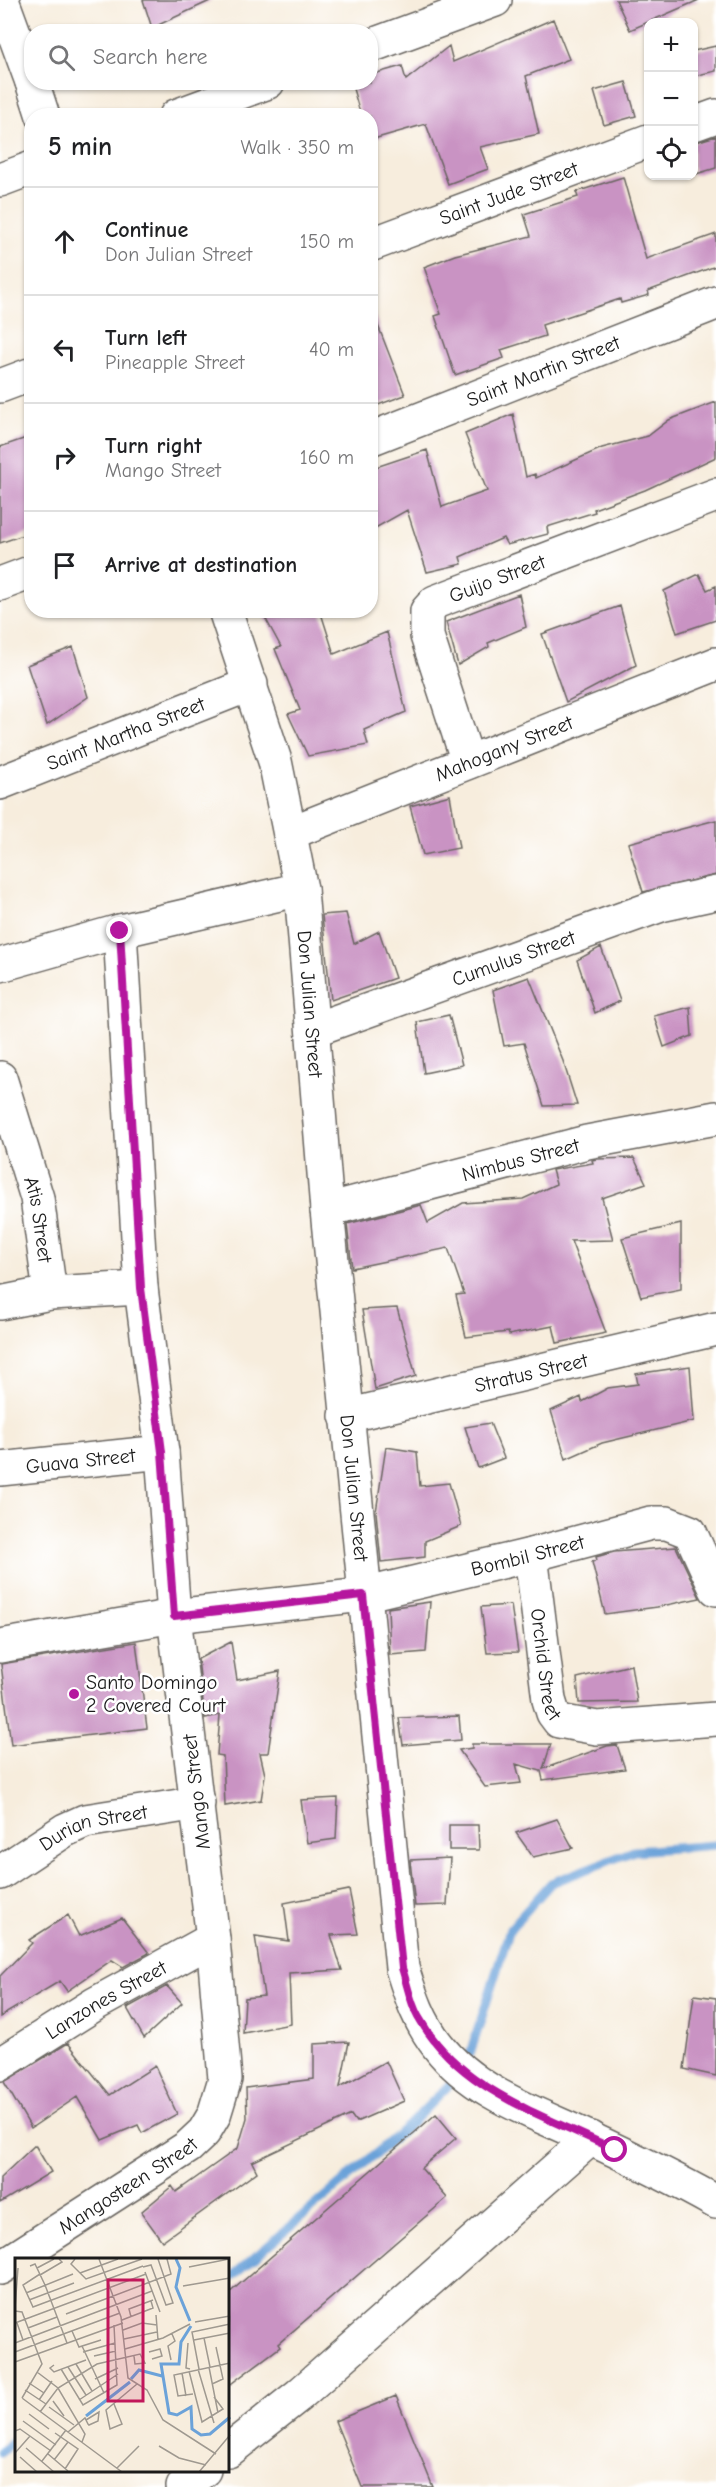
<!DOCTYPE html>
<meta charset="utf-8">
<style>
body{margin:0;font-family:"Comic Neue",sans-serif;background:#f6f6f6;color:#202124}
.controls{position:absolute;right:18px;top:18px;display:grid;overflow:hidden;border-radius:12px;box-shadow:0 2px 4px #0004}
.controls button{width:54px;height:54px;display:grid;place-items:center;padding:0;border:0;border-bottom:2px solid #e0e0e0;background:#fff;color:#202124;font:30px sans-serif}
.stop{position:absolute;width:18px;height:18px;margin:-14px;border:4px solid #b5179e;border-radius:50%;background:#fff}
.stop.end{background:#b5179e;border-color:#fff;box-shadow:0 2px 6px #0008}
.list{margin:0;padding:0;list-style:none}
h2{display:flex;justify-content:space-between;align-items:center;height:78px;margin:0;padding:0 24px;font-size:26px}
h2 small{font-size:20px;font-weight:400;color:#757577}
.list li{display:grid;grid-template-columns:39px 1fr auto;gap:18px;align-items:center;box-sizing:border-box;height:108px;padding:0 24px;border-top:2px solid #e0e0e0}
.list b{display:block;font-size:22px;white-space:nowrap}
.list p{margin:0;font-size:20px;white-space:nowrap;color:#757577}
.list em{font-size:20px;font-style:normal;color:#757577}
.icon{flex:none;width:33px;height:33px;fill:none;stroke:currentColor;stroke-width:2;stroke-linecap:round;stroke-linejoin:round}
.map{position:relative;flex:none;width:716px;height:2487px;overflow:hidden}
.search{position:absolute;background:#fff;box-shadow:0 2px 4px #0004;left:24px;top:24px;width:354px;height:66px;display:flex;align-items:center;gap:15px;box-sizing:border-box;padding:0 21px;border-radius:24px;color:#757577;font-size:22px}
.panel{position:absolute;background:#fff;box-shadow:0 2px 4px #0004;left:24px;top:108px;width:354px;height:510px;border-radius:24px}
.map>svg:first-child{display:block}
.lines{fill:none;stroke-linecap:round;stroke-linejoin:round}
.stream{stroke:#6ba2d9;stroke-width:9}
.building{fill:#c993c3}
.street-casing{stroke:#696560;stroke-width:36}
.street{stroke:#fff;stroke-width:33}
.route{stroke:#b5179e;stroke-width:8}
.poi-dot{fill:#b5179e;stroke:#fff;stroke-width:2}
.labels{text-anchor:middle;stroke-width:5;stroke-linejoin:round;paint-order:stroke}
.street-label{font-size:20px;fill:#1c1c1c;stroke:#fff}
.poi-label{font-size:20px;fill:#1c1c1c;stroke:#fff;text-anchor:start}
.inset-river{fill:none;stroke:#6ba2d9;stroke-width:3}
.inset-road{fill:none;stroke:#9f9990;stroke-width:1.5}
.view{fill:#c2185b;fill-opacity:0.15;stroke:#c2185b;stroke-width:3}
.inset-edge{fill:none;stroke:#1c1c1c;stroke-width:3}
</style>
<div class="map">
<svg width="716" height="2487" viewBox="0 0 716 2487">
<rect width="100%" height="100%" fill="#fff"/>
<filter id="ink" filterUnits="userSpaceOnUse"><feTurbulence type="fractalNoise" baseFrequency=".0167" numOctaves="2"/><feDisplacementMap in="SourceGraphic" scale="12" xChannelSelector="R" yChannelSelector="G"/><feConvolveMatrix kernelMatrix="1 2 1 2 8 2 1 2 1" color-interpolation-filters="sRGB"/></filter>
<filter id="wash" filterUnits="userSpaceOnUse"><feTurbulence type="fractalNoise" baseFrequency=".008" numOctaves="4" result="noise"/><feDisplacementMap in="SourceGraphic" scale="24" xChannelSelector="R" yChannelSelector="G"/><feGaussianBlur stdDeviation="1.35" result="paint"/><feColorMatrix in="noise" values="0 0 0 0 0 0 0 0 0 0 0 0 0 0 0 0 0 1.4 0 .05"/><feComposite in="paint" operator="in"/></filter>
<g filter="url(#wash)">
<rect width="100%" height="100%" fill="#f7eddd"/>
<g class="lines">
<path class="stream" d="M470,2054L510,1929L551,1883L634,1851L716,1845
M228,2280L407,2127L452,2082
M0,2452L16,2439"/>
</g>
<g id="blocks">
<path class="building" d="M143,0H212L152,28Z
M616,0H699L630,30Z
M553,19L569,59L526,76L539,134L480,147L488,169L448,184L426,124L370,140V116H361L351,82H370V75L402,66L406,80L449,46L453,62Z
M716,46V71L693,76V51Z
M626,82L636,116L604,125L594,91Z
M716,136V168L693,175V143Z
M623,177L646,259L716,234V266L648,291L649,295L621,303L620,299L542,325L545,336L501,350L504,358L455,375L435,316L441,314L424,267L455,255L531,236L524,214L578,197L576,192Z
M372,310L405,395L370,408V311Z
M716,402V457L645,490L594,509L595,512L547,527L548,534L507,545L503,538L460,557L462,564L427,572L407,510L370,531V469L427,450L442,507L487,491L465,434L513,414L526,477L535,474L536,478L602,448L648,436L669,420Z
M32,436V532L0,543V447Z
M699,574L707,590L716,586V620L677,633L664,591Z
M519,594L526,627L488,643L489,647L458,665L446,622Z
M620,606L636,665L566,702L542,634Z
M261,610H320L334,654L387,632L406,712L364,730L368,745L308,756L288,714L300,710L275,649L281,647Z
M73,647L88,697L47,725L27,665Z
M450,795L459,848L423,855L410,806Z
M716,820V875L643,892L628,843Z
M346,913L354,944L379,931L395,978L331,1000L322,915Z
M601,947L620,1001L595,1013L577,960Z
M529,977L563,1061L577,1105L544,1106L524,1043L504,1046L493,990Z
M690,1007L692,1036L664,1047L654,1016Z
M449,1015L462,1065L424,1073L417,1022Z
M634,1158L646,1183L602,1198L613,1240L571,1241L606,1333L557,1343L553,1326L509,1335L508,1332L466,1337L456,1295L464,1294L448,1248L352,1268L347,1224L421,1205L428,1223L463,1203L523,1199L556,1184L552,1170L593,1163L592,1160L597,1159Z
M681,1224V1289L641,1297L622,1238Z
M397,1308L416,1376L375,1389L362,1310Z
M690,1366L694,1421L602,1443L566,1459L551,1411L581,1397L582,1402L608,1388L638,1384L636,1374Z
M490,1423L504,1458L478,1468L465,1427Z
M386,1447L417,1452L420,1486L449,1483L461,1526L425,1541V1557L381,1562L376,1512Z
M676,1547L700,1598L657,1607L605,1614L592,1562L597,1560L596,1557L614,1552Z
M430,1602L426,1652L390,1655L388,1608Z
M511,1605L518,1652L487,1653L481,1607Z
M136,1642L147,1728L11,1745L1,1664Z
M231,1642L237,1680L280,1671L268,1753H260L265,1775L261,1800L225,1806L223,1756L217,1755L220,1715L205,1718L198,1659Z
M631,1665L637,1702L579,1703L577,1678Z
M459,1716L461,1740L403,1745L399,1718Z
M472,1744H551L543,1769L607,1746L617,1745L625,1769L543,1780L541,1771L516,1764L521,1783L485,1787L459,1750L472,1748Z
M338,1798L336,1839L307,1843L301,1800Z
M557,1819L573,1848L533,1857L516,1833Z
M449,1825H478L479,1850H449Z
M450,1858L447,1905L415,1906L410,1860Z
M349,1890L358,1934L331,1935L342,1970L289,1973L291,2024L243,2033L245,1998L264,1996L255,1936L289,1941L284,1903Z
M68,1915L79,1936L122,1918L149,1953L123,1967L112,1960L67,1991L60,1981L0,2017V1976L32,1943L29,1940Z
M167,1986L182,2003L144,2038L127,2008Z
M694,1995L716,1998V2076L684,2069Z
M349,2042L340,2087L386,2061L404,2101L356,2122L351,2115L252,2162L257,2172L162,2241L141,2212L172,2186L176,2192L238,2148L247,2118L246,2088L314,2079V2044Z
M68,2043L110,2095L155,2066L177,2114L142,2133L138,2125L102,2140L77,2097L31,2128L4,2082Z
M436,2114L456,2138L421,2168L447,2198L278,2344L280,2347L228,2386V2294Z
M35,2145L51,2172L0,2203V2178Z
M396,2396L433,2487H362L335,2421Z"/>
</g>
</g>
<g filter="url(#ink)">
<use href="#blocks" fill-opacity="0" stroke="#696560" stroke-width="1.5"/>
<g class="lines">
<g class="street-casing">
<g id="street">
<path d="M2,0L32,82"/>
<path d="M370,46L495,0"/>
<path d="M32,82L43,116"/>
<path d="M176,116L268,82"/>
<path d="M694,124L716,116"/>
<path d="M0,180L32,168"/>
<path id="s1" d="M370,245L648,141"/>
<path d="M0,386L32,374"/>
<path id="s2" d="M370,439L716,303"/>
<path d="M0,584L32,572"/>
<path id="s3" d="M225,610L275,761L301,889L327,1210L402,1968C411,1997 419,2022 438,2046C475,2094 537,2113 589,2138C632,2158 675,2179 716,2202"/>
<path id="s4" d="M468,762L427,636V611L435,602L716,495"/>
<path id="s5" d="M0,783L251,684"/>
<path id="s6" d="M290,833L716,664"/>
<path d="M0,965L120,931L301,889"/>
<path id="s7" d="M313,1030L661,905L716,893"/>
<path id="s8" d="M0,1078L37,1198L50,1293"/>
<path id="s9" d="M327,1210L587,1142L716,1118"/>
<path d="M0,1303L50,1293L141,1288"/>
<path id="s10" d="M346,1416L716,1329"/>
<path id="s11" d="M0,1469L162,1452"/>
<path id="s12" d="M531,1555L549,1700L553,1713L559,1721L597,1728L716,1719"/>
<path id="s13" d="M0,1646L174,1616L363,1595L531,1555L651,1523H667L690,1532L716,1589"/>
<path id="s14" d="M0,1873L65,1830L85,1821L198,1803"/>
<path id="s15" d="M0,2064L95,2004L213,1939"/>
<path id="s16" d="M0,2268L188,2147L204,2132L214,2115L225,2079L213,1939L174,1616L162,1452L141,1288L120,931"/>
<path d="M228,2451L299,2395L591,2138"/>
<path d="M183,2487L204,2470"/>
</g>
</g>
<use href="#street" class="street"/>
</g>
</g>
<g class="lines" filter="url(#ink)">
<path class="route" d="M120,931L141,1288L162,1452L174,1616L363,1595L402,1968C407,1983 410,2002 418,2016C459,2091 543,2114 615,2150"/>
</g>
<circle class="poi-dot" cx="74" cy="1694" r="6"/>
<g class="labels">
<g class="street-label">
<text dy="7" stroke="none"><textPath href="#s1" startOffset="148">Saint Jude Street</textPath></text>
<text dy="7" stroke="none"><textPath href="#s2" startOffset="186">Saint Martin Street</textPath></text>
<text dy="7" stroke="none"><textPath href="#s4" startOffset="236">Guijo Street</textPath></text>
<text dy="7" stroke="none"><textPath href="#s5" startOffset="135">Saint Martha Street</textPath></text>
<text dy="7" stroke="none"><textPath href="#s6" startOffset="230">Mahogany Street</textPath></text>
<text dy="7" stroke="none"><textPath href="#s7" startOffset="213">Cumulus Street</textPath></text>
<text dy="7" stroke="none"><textPath href="#s3" startOffset="405">Don Julian Street</textPath></text>
<text dy="7" stroke="none"><textPath href="#s9" startOffset="200">Nimbus Street</textPath></text>
<text dy="7" stroke="none"><textPath href="#s8" startOffset="147">Atis Street</textPath></text>
<text dy="7" stroke="none"><textPath href="#s10" startOffset="190">Stratus Street</textPath></text>
<text dy="7" stroke="none"><textPath href="#s11" startOffset="81">Guava Street</textPath></text>
<text dy="7" stroke="none"><textPath href="#s3" startOffset="891">Don Julian Street</textPath></text>
<text dy="7" stroke="none"><textPath href="#s13" startOffset="536">Bombil Street</textPath></text>
<text dy="7" stroke="none"><textPath href="#s12" startOffset="110">Orchid Street</textPath></text>
<text transform="translate(196 1792) rotate(-97)" y="7">Mango Street</text>
<text dy="7" stroke="none"><textPath href="#s14" startOffset="106">Durian Street</textPath></text>
<text dy="7" stroke="none"><textPath href="#s15" startOffset="124">Lanzones Street</textPath></text>
<text dy="7" stroke="none"><textPath href="#s16" startOffset="152">Mangosteen Street</textPath></text>
</g>
<g class="poi-label">
<text x="86" y="1689">Santo Domingo<tspan x="86" dy="23">2 Covered Court</tspan></text>
</g>
</g>
<g transform="translate(15 2258)">
<rect width="214" height="214" fill="#f7eddd"/>
<path class="inset-river" d="M161,1L165,10L161,29L175,63M176,68L166,84L164,106H146L154,155L162,157L176,149L177,171L186,177L195,176L215,159M116,121L124,112L147,118M71,158L115,124"/>
<path class="inset-road" d="M60,1L56,6L71,21L127,1M84,1L106,59L113,120L132,132L148,162L201,196M15,8L20,6L30,27L52,85M128,9L136,7L151,47L158,45L143,1M174,9L214,1M22,10L39,1M130,14L145,54M65,15L103,1M25,16L8,27L18,49L128,8M25,17L47,4L44,1M168,28L215,20M11,35L58,16M14,42L59,25M0,50L3,10M0,53L7,54L27,106L7,140M51,56L156,16L152,1M141,57L143,82M116,59L114,51L138,42M107,62L138,50L136,43M180,64L215,58M0,65L131,16M2,65L8,82M13,70L42,59M108,72L127,65L142,67M57,73L64,89L86,82M189,80L195,109M109,81L142,74M179,82L215,75M0,85L137,33M173,85L171,110L175,111M67,88L89,135M110,91L148,80L175,66M0,94L105,55M68,94L100,85M134,94L145,91L147,98L137,101M79,98L101,93M156,102L153,88L160,83L157,76M0,104L108,65M61,106L77,133M39,107L35,110L39,114L71,102M53,109L71,137M194,109L203,155M46,111L68,147L102,127L99,67M183,111L199,165M184,111L177,74L215,66M174,113L187,164L208,151L199,139M22,114L43,130L70,176L67,184M167,115L171,138M80,121L103,110M14,125L29,135M197,126L208,121L201,89M10,132L31,146M178,136L163,138L159,117L215,105M7,140L107,214M24,142L37,123M64,142L103,116M38,143L49,158M99,146L107,166L95,171L91,152L122,126M34,149L59,167M25,154L43,130L82,106L125,96L130,105L120,106L119,98M14,156L34,171M8,163L41,187M0,173L5,171L36,193M53,174L70,160L73,166L74,167L83,163L84,154L71,162M40,175L63,191L50,211M144,188L164,200L191,207M11,190L39,214M0,195L15,178M33,196L53,213M5,199L22,214M39,202L53,184M27,203L51,172M102,210L124,188M184,214L215,177"/>
<path class="view" d="M93,22H128V143H93Z"/>
<rect width="214" height="214" class="inset-edge"/>
</g>
</svg>
<div class="controls">
<button>+</button>
<button>−</button>
<button><svg class="icon" aria-label="locate" viewBox="0 0 24 24"><circle cx="12" cy="12" r="6"/><path d="M12 2v4M12 18v4M2 12h4M18 12h4"/></svg></button>
</div>
<div class="stop" style="left:615px;top:2150px"></div>
<div class="stop end" style="left:120px;top:931px"></div>
<div class="search"><svg class="icon" aria-label="search" viewBox="0 0 24 24"><circle cx="10" cy="10" r="6"/><path d="M15 15l6 6"/></svg>Search here</div>
<section class="panel">
<h2>5 min<small>Walk · 350 m</small></h2>
<ul class="list">
<li><svg class="icon" aria-label="ahead" viewBox="0 0 24 24"><path d="M12 20V5M6 11l6-6 6 6"/></svg><div><b>Continue</b><p>Don Julian Street</p></div><em>150 m</em></li>
<li><svg class="icon" aria-label="left" viewBox="0 0 24 24"><path d="M17 20v-9H6M10 6l-5 5 5 5"/></svg><div><b>Turn left</b><p>Pineapple Street</p></div><em>40 m</em></li>
<li><svg class="icon" aria-label="right" viewBox="0 0 24 24"><path d="M7 20v-9h11M14 6l5 5-5 5"/></svg><div><b>Turn right</b><p>Mango Street</p></div><em>160 m</em></li>
<li><svg class="icon" aria-label="arrive" viewBox="0 0 24 24"><path d="M6 21V4h12l-3 4 3 4H6"/></svg><div><b>Arrive at destination</b></div></li>
</ul>
</section>
</div>
